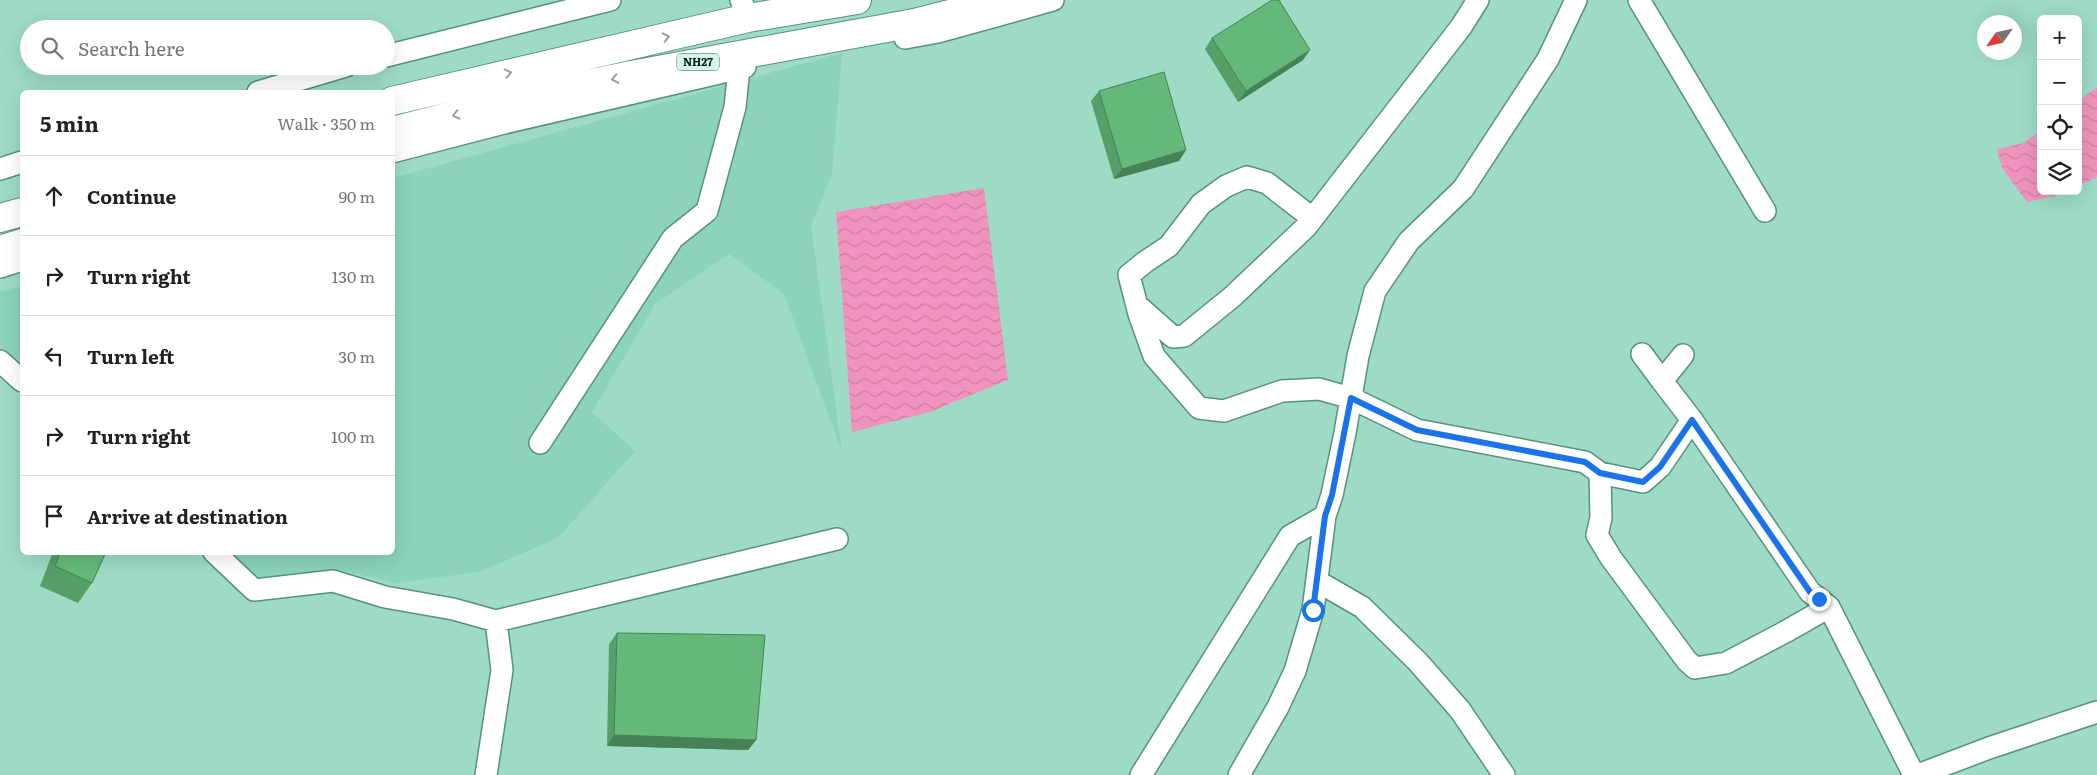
<!DOCTYPE html>
<meta charset="utf-8">
<style>
body{margin:0;font-family:Literata,serif;background:#f2f2f2;color:#202124}
.controls{position:absolute;right:15px;top:15px;display:grid;overflow:hidden;border-radius:8px;box-shadow:0 5px 20px #0002}
.controls button{width:45px;height:45px;display:grid;place-items:center;padding:0;border:0;border-bottom:1px solid #e0e0e0;background:#fff;color:#202124;font:25px sans-serif}
.compass{position:absolute;left:1977px;top:15px;width:45px;height:45px;border-radius:50%;background:#fff;box-shadow:0 5px 20px #0002;rotate:236deg}
.stop{position:absolute;width:15px;height:15px;margin:-11px;border:4px solid #1a73e8;border-radius:50%;background:#fff}
.stop.end{background:#1a73e8;border-color:#fff;box-shadow:0 1px 5px #0008}
.list{margin:0;padding:0;list-style:none}
h2{display:flex;justify-content:space-between;align-items:center;height:65px;margin:0;padding:0 20px;font-size:21px}
h2 small{font-size:16px;font-weight:400;color:#757577}
.list li{display:grid;grid-template-columns:32px 1fr auto;gap:15px;align-items:center;box-sizing:border-box;height:80px;padding:0 20px;border-top:1px solid #e0e0e0}
.list b{display:block;font-size:19px;white-space:nowrap}
.list em{font-size:16px;font-style:normal;color:#757577}
.icon{flex:none;width:28px;height:28px;fill:none;stroke:currentColor;stroke-width:2;stroke-linecap:round;stroke-linejoin:round}
.map{position:relative;flex:none;width:2097px;height:775px;overflow:hidden}
.search{position:absolute;background:#fff;box-shadow:0 5px 20px #0002;left:20px;top:20px;width:375px;height:55px;display:flex;align-items:center;gap:12px;box-sizing:border-box;padding:0 18px;border-radius:28px;color:#757577;font-size:19px}
.panel{position:absolute;background:#fff;box-shadow:0 5px 20px #0002;left:20px;top:90px;width:375px;height:465px;border-radius:8px}
.map>svg:first-child{display:block}
.built{fill:#8bd3ba}
.water{fill:url(#water-waves)}
.lines{fill:none;stroke-linecap:round;stroke-linejoin:round}
.minor-casing{stroke:#56927e;stroke-width:24}
.highway-casing{stroke:#56927e;stroke-width:30}
.minor{stroke:#fff;stroke-width:21}
.highway{stroke:#fff;stroke-width:28}
.wall{fill:#569f69}
.shaded-wall{fill:#468255}
.building{fill:#64b97a;stroke:#468255}
.oneway{stroke:#99a29f}
.route{stroke:#1a73e8;stroke-width:6}
.labels{text-anchor:middle;stroke-width:4;stroke-linejoin:round;paint-order:stroke}
.shield{fill:#d6f5e9;stroke:#405a51;stroke-width:1}
.shield-label{font-size:11px;font-weight:bold;fill:#001710}
</style>
<div class="map">
<svg width="2097" height="775" viewBox="0 0 2097 775">
<defs>
<pattern id="water-waves" width="16" height="10" patternUnits="userSpaceOnUse" patternTransform="scale(1.25)"><rect width="16" height="10" fill="#f093bf"/><path d="M0 5q4-4 8 0t8 0" fill="none" stroke="#cc7ea3"/></pattern>
</defs>
<rect width="100%" height="100%" fill="#9ddbc5"/>
<path class="built" d="M842,53L832,174L811,226L842,452L784,294L729,254L655,304L592,412L635,451L558,538L479,572L394,583L337,569L254,590L214,553L392,552L393,178Z
M22,286V366L0,345V292Z"/>
<path class="water" d="M2097,87V177L2078,186V101Z
M2041,130V155L2039,156L2041,160V191H2056L2058,195L2027,202L2002,168L1997,149L2024,143Z
M984,188L1008,380L930,412L852,432L836,212Z"/>
<g class="lines">
<g class="minor-casing">
<path id="minor" d="M741,0L748,18
M1639,0L1765,211
M905,38L938,32L1053,0
M386,56L610,0
M258,92L346,66
M392,152L504,123L745,67
M0,169L22,162
M1312,218L1267,183L1247,177L1226,186L1201,204L1169,246L1145,262L1129,275L1139,314L1154,356L1199,408L1224,411L1282,391L1319,389L1351,398L1417,430L1585,462L1600,473L1601,518L1597,535L1611,558L1687,661L1695,668L1726,663L1785,632L1829,607L1914,775
M0,267L22,260
M1137,305L1173,337L1184,336L1232,297L1306,227L1461,27L1478,0
M1642,354L1662,381
M1683,355L1662,381L1692,420L1810,592L1829,607
M0,361L22,381
M540,443L673,238L707,211L735,107L739,68
M1600,473L1643,482L1660,467L1692,420
M214,552L254,590L333,581L385,597L453,609L496,621L502,670L486,775
M1317,581L1362,607L1418,662L1460,710L1504,775
M496,621L837,539
M1141,775L1290,536L1325,516
M1239,775L1278,707L1295,671L1313,610L1325,516L1332,495L1345,433L1358,356L1375,291L1409,241L1463,189L1548,59L1576,0
M1918,775L1989,748L2097,712"/>
</g>
<g class="highway-casing">
<path id="highway" d="M392,101L748,18L857,0
M392,131L518,99L631,75L914,23L1006,0
M0,218L22,212
M0,250L22,243"/>
</g>
<use href="#minor" class="minor"/>
<use href="#highway" class="highway"/>
</g>
<path class="wall" d="M1212,38L1303,60L1238,102L1205,49Z
M1099,91L1186,150L1179,161L1114,179L1091,101Z
M53,552H106L92,583L78,603L40,586Z
M617,633L756,740L748,750L607,746L609,644Z"/>
<path class="shaded-wall" d="M1310,50L1303,60L1238,102L1246,91Z
M1186,150L1179,161L1114,179L1122,169Z
M614,735L756,740L748,750L607,746Z"/>
<path class="building" d="M1272,0H1279L1310,50L1246,91L1212,38Z
M1164,72L1186,150L1122,169L1099,91Z
M60,552H106L92,583L55,566Z
M617,633L765,635L756,740L614,735Z"/>
<defs><path id="oneway-chevron" d="M-2-3.5L2.5 0L-2 3.5" fill="none" stroke-width="1.6" stroke-linecap="round" stroke-linejoin="round" transform="scale(1.25)"/></defs>
<g class="oneway">
<use href="#oneway-chevron" transform="translate(666 37) rotate(-13)"/>
<use href="#oneway-chevron" transform="translate(508 73) rotate(-13)"/>
<use href="#oneway-chevron" transform="translate(615 79) rotate(168)"/>
<use href="#oneway-chevron" transform="translate(456 115) rotate(166)"/>
</g>
<g class="lines">
<path class="route" d="M1313,610L1325,516L1332,495L1351,398L1417,430L1585,462L1600,473L1643,482L1660,467L1692,420L1810,592L1819,599"/>
</g>
<g class="labels">
<rect class="shield" x="677" y="53.5" width="42" height="17" rx="4"/>
<g class="shield-label">
<text x="698" y="66">NH27</text>
</g>
</g>
</svg>
<div class="controls">
<button>+</button>
<button>−</button>
<button><svg class="icon" aria-label="locate" viewBox="0 0 24 24"><circle cx="12" cy="12" r="6"/><path d="M12 2v4M12 18v4M2 12h4M18 12h4"/></svg></button>
<button><svg class="icon" aria-label="layers" viewBox="0 0 24 24"><path d="M12 4l9 5-9 5-9-5zM3 14l9 5 9-5"/></svg></button>
</div>
<svg class="compass" viewBox="-18 -18 36 36"><path d="M0-13l5 13h-10z" fill="#e53935"/><path d="M0 13l5-13h-10z" fill="#757577"/></svg>
<div class="stop" style="left:1313px;top:610px"></div>
<div class="stop end" style="left:1819px;top:599px"></div>
<div class="search"><svg class="icon" aria-label="search" viewBox="0 0 24 24"><circle cx="10" cy="10" r="6"/><path d="M15 15l6 6"/></svg>Search here</div>
<section class="panel">
<h2>5 min<small>Walk · 350 m</small></h2>
<ul class="list">
<li><svg class="icon" aria-label="ahead" viewBox="0 0 24 24"><path d="M12 20V5M6 11l6-6 6 6"/></svg><div><b>Continue</b></div><em>90 m</em></li>
<li><svg class="icon" aria-label="right" viewBox="0 0 24 24"><path d="M7 20v-9h11M14 6l5 5-5 5"/></svg><div><b>Turn right</b></div><em>130 m</em></li>
<li><svg class="icon" aria-label="left" viewBox="0 0 24 24"><path d="M17 20v-9H6M10 6l-5 5 5 5"/></svg><div><b>Turn left</b></div><em>30 m</em></li>
<li><svg class="icon" aria-label="right" viewBox="0 0 24 24"><path d="M7 20v-9h11M14 6l5 5-5 5"/></svg><div><b>Turn right</b></div><em>100 m</em></li>
<li><svg class="icon" aria-label="arrive" viewBox="0 0 24 24"><path d="M6 21V4h12l-3 4 3 4H6"/></svg><div><b>Arrive at destination</b></div></li>
</ul>
</section>
</div>
